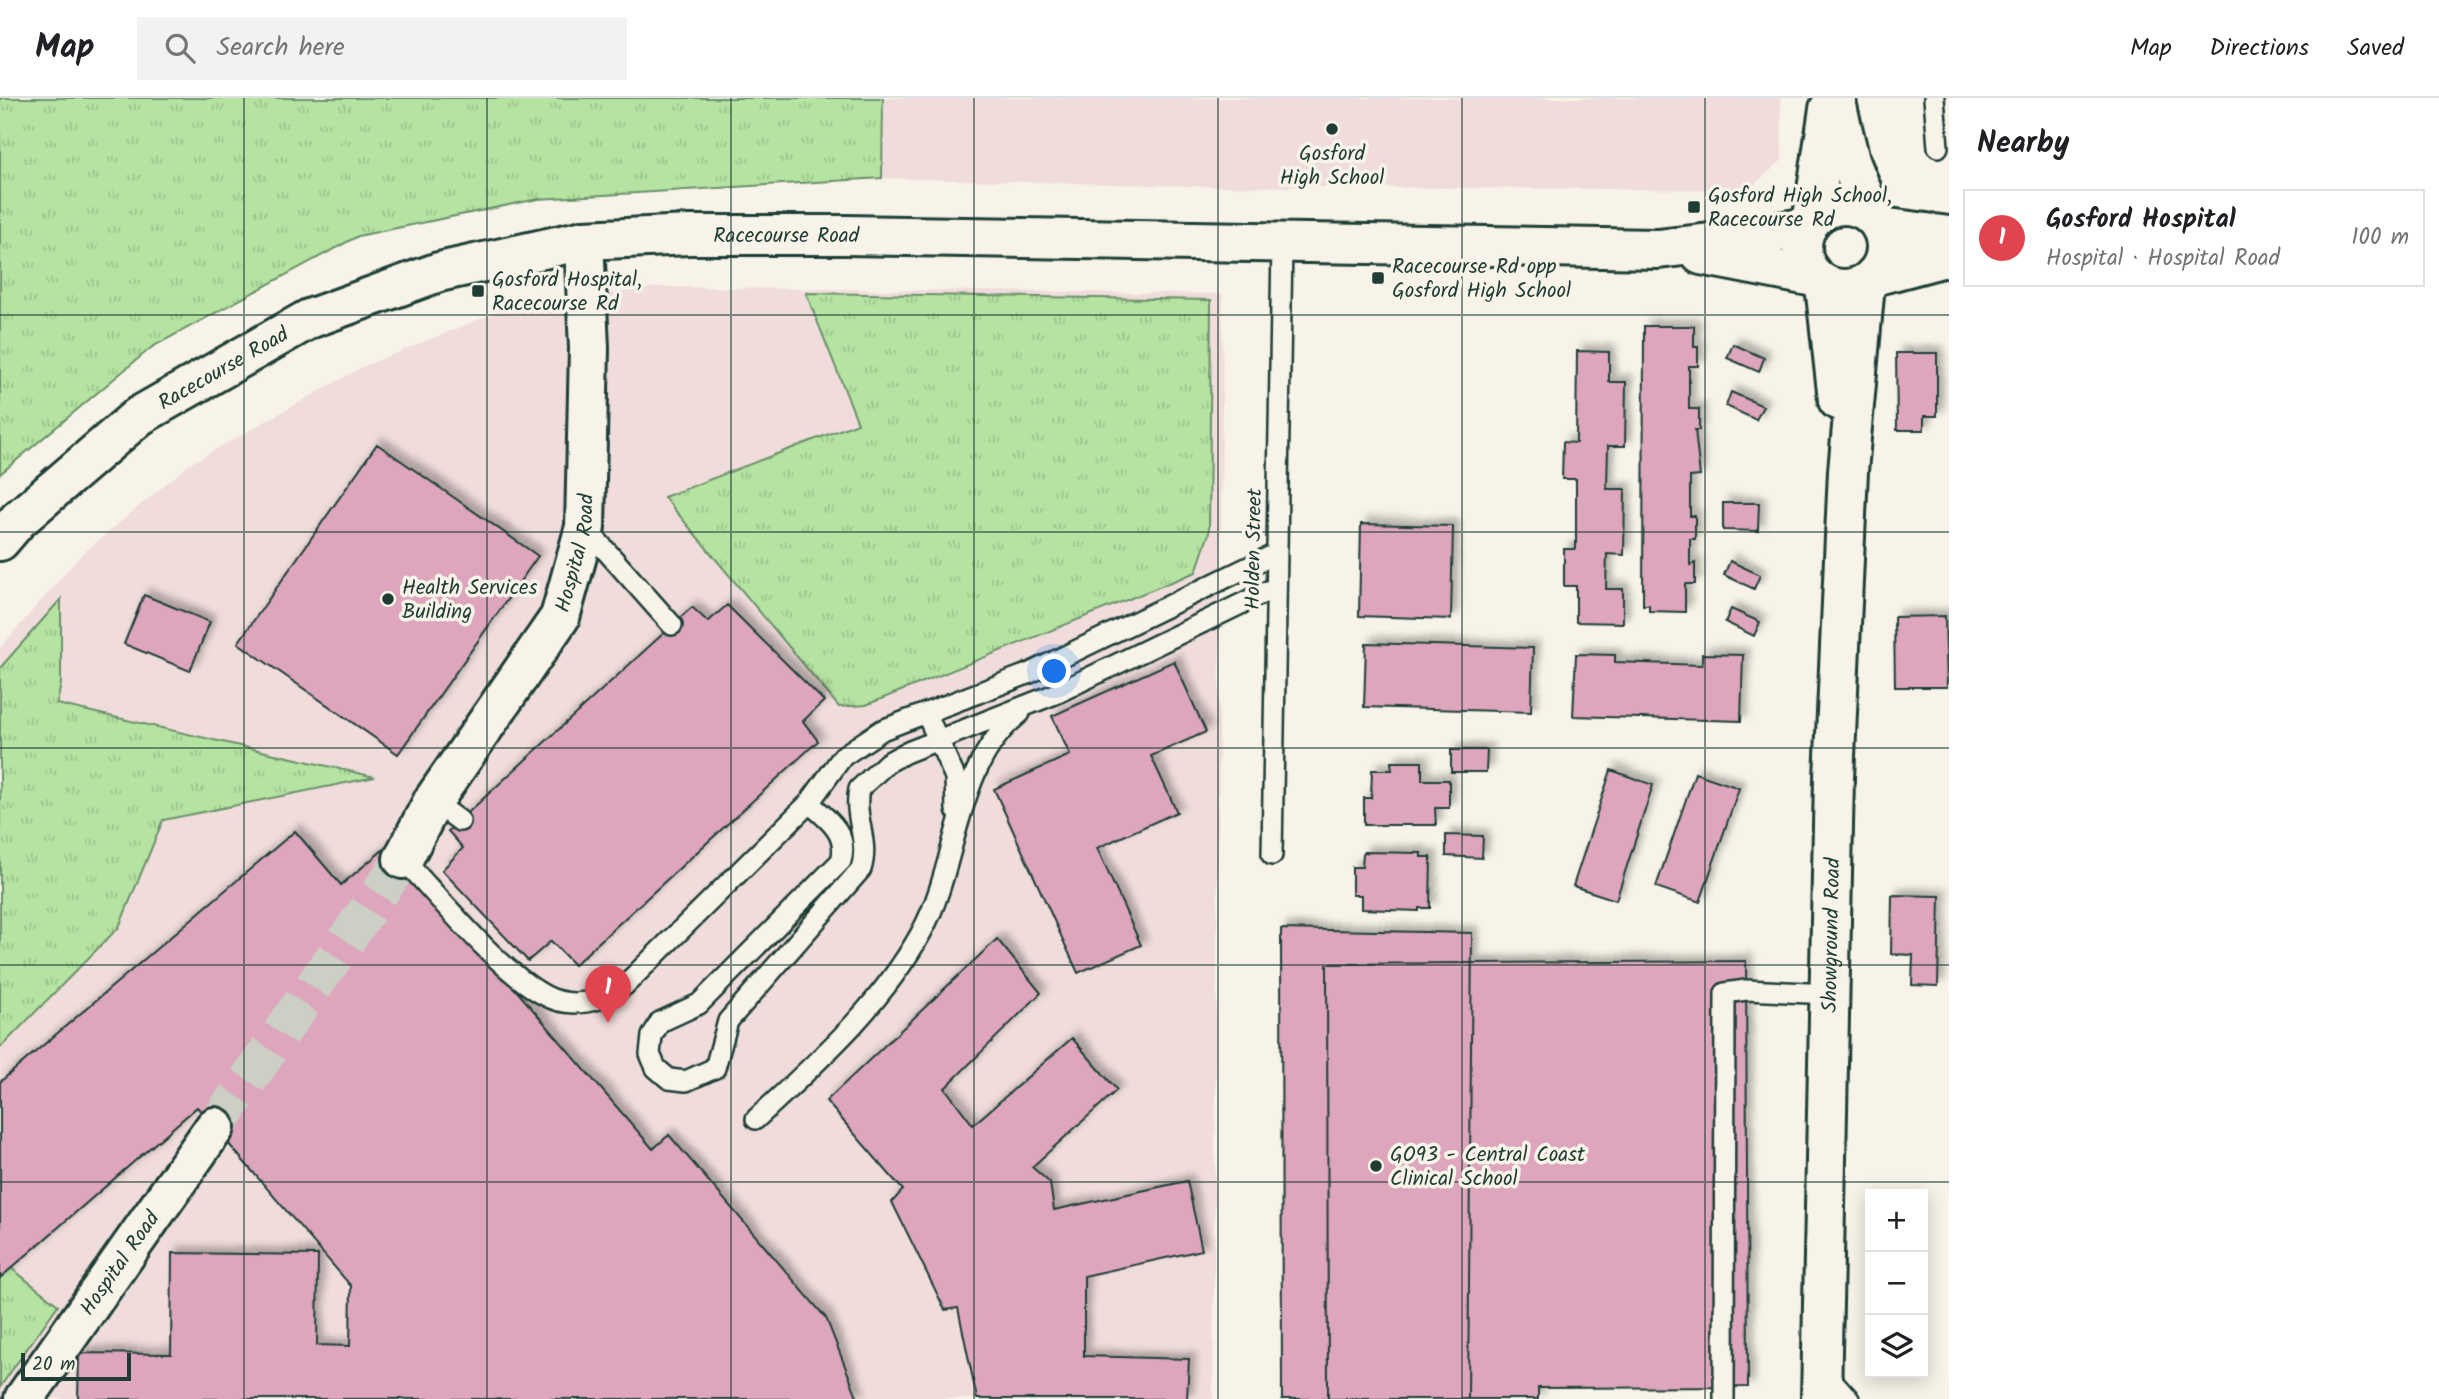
<!DOCTYPE html>
<meta charset="utf-8">
<style>
body{margin:0;font-family:Kalam,sans-serif;background:#f2f2f2;color:#202124}
.controls{position:absolute;right:21px;bottom:21px;display:grid;overflow:hidden;border-radius:0px;box-shadow:0 4px 18px #0003}
.controls button{width:63px;height:63px;display:grid;place-items:center;padding:0;border:0;border-bottom:2px solid #e0e0e0;background:#fff;color:#202124;font:35px sans-serif}
.scale{position:absolute;left:21px;bottom:18px;width:110px;box-sizing:border-box;padding-left:7px;border:4px solid #1f3d34;border-top:0;font-size:19px;line-height:24px;white-space:nowrap;color:#1f3d34;-webkit-text-stroke:5px #f7f3e8;paint-order:stroke}
.you{position:absolute;left:1055px;top:574px;width:24px;height:24px;margin:-18px;border:5px solid #fff;border-radius:50%;background:#1a73e8;box-shadow:0 0 0 10px #1a73e833}
.badge{display:grid;place-items:center;width:46px;height:46px;border-radius:50%;background:#111827;color:#fff;font-size:23px;font-weight:700}
.pin{position:absolute;translate:-50% -58px;filter:drop-shadow(0 2px 4px #0008)}
.pin::after{content:'';position:absolute;top:37px;width:24px;height:21px;background:inherit;clip-path:polygon(0 0,100% 0,50% 100%)}
.list{margin:0;padding:0;list-style:none}
h2{display:flex;justify-content:space-between;align-items:center;height:91px;margin:0;padding:0 28px;font-size:30px}
h2 small{font-size:23px;font-weight:400;color:#757577}
.list li{display:grid;grid-template-columns:46px 1fr auto;gap:21px;align-items:center;box-sizing:border-box;height:98px;margin:0 14px 14px;padding:0 14px;border:2px solid #e0e0e0;border-radius:0px}
.list b{display:block;font-size:26px;white-space:nowrap}
.list p{margin:0;font-size:23px;white-space:nowrap;color:#757577}
.list em{font-size:23px;font-style:normal;color:#757577}
.icon{flex:none;width:38px;height:38px;fill:none;stroke:currentColor;stroke-width:2;stroke-linecap:round;stroke-linejoin:round}
.map{position:relative;flex:none;width:1949px;height:1301px;overflow:hidden}
header{display:flex;align-items:center;gap:42px;box-sizing:border-box;height:98px;padding:0 35px;background:#fff;border-bottom:2px solid #e0e0e0}
header strong{font-size:33px}
nav{display:flex;gap:38px;margin-inline-start:auto;font-size:24px}
.search{width:490px;height:63px;background:#f2f2f2;display:flex;align-items:center;gap:18px;box-sizing:border-box;padding:0 24px;border-radius:0px;color:#757577;font-size:26px}
main{display:flex}
aside{flex:1;background:#fff}
.map>svg:first-child{display:block}
.built{fill:#efdcdb}
.grass{fill:url(#grass-tufts);stroke:#6a906a;stroke-width:2}
.building{fill:#dda6bc;stroke:#1f3d34;stroke-width:2;filter:url(#shadow)}
.lines{fill:none;stroke-linecap:round;stroke-linejoin:round}
.street-tunnel{stroke:#cccfc4;stroke-width:38;stroke-dasharray:38 19;stroke-linecap:butt}
.lane-casing{stroke:#1f3d34;stroke-width:24}
.street-casing{stroke:#1f3d34;stroke-width:44}
.secondary-casing{stroke:#1f3d34;stroke-width:44}
.lane{stroke:#f7f3e8;stroke-width:19}
.street{stroke:#f7f3e8;stroke-width:38}
.secondary{stroke:#f7f3e8;stroke-width:38}
.grid{fill:none;stroke:#1f3d34;stroke-width:2;stroke-opacity:0.55}
.poi-dot{fill:#1f3d34;stroke:#f7f3e8;stroke-width:2.5}
.labels{text-anchor:middle;stroke-width:7;stroke-linejoin:round;paint-order:stroke}
.poi-label{font-size:21px;fill:#1f3d34;stroke:#f7f3e8;text-anchor:start}
.street-label{font-size:21px;fill:#1f3d34;stroke:#f7f3e8}
</style>
<header>
<strong>Map</strong>
<div class="search"><svg class="icon" aria-label="search" viewBox="0 0 24 24"><circle cx="10" cy="10" r="6"/><path d="M15 15l6 6"/></svg>Search here</div>
<nav><a>Map</a><a>Directions</a><a>Saved</a></nav>
</header>
<main>
<div class="map">
<svg width="1949" height="1301" viewBox="0 0 1949 1301">
<defs>
<pattern id="grass-tufts" width="24" height="20" patternUnits="userSpaceOnUse" patternTransform="scale(1.75)"><rect width="24" height="20" fill="#b5e3a1"/><path d="M3 7l-1-3M5 7V3M7 7l1-3M15 17l-1-3M17 17v-4M19 17l1-3" fill="none" stroke="#9bc48b"/></pattern>
<filter id="shadow"><feDropShadow dx="6" dy="-6" stdDeviation="3.5" flood-color="#0004"/></filter>
</defs>
<rect width="100%" height="100%" fill="#f7f3e8"/>
<filter id="ink" filterUnits="userSpaceOnUse"><feTurbulence type="fractalNoise" baseFrequency=".0143" numOctaves="2"/><feDisplacementMap in="SourceGraphic" scale="14" xChannelSelector="R" yChannelSelector="G"/><feConvolveMatrix kernelMatrix="1 2 1 2 8 2 1 2 1" color-interpolation-filters="sRGB"/></filter>
<g filter="url(#ink)">
<path class="built" d="M883,0H1781L1782,62L1748,92L1191,88L882,80Z
M659,189L1223,196L1213,1301H0V550L82,456L190,366L362,269L515,207Z"/>
<path class="grass" d="M0,0H883L882,80L538,101L358,138L152,249L0,376Z
M806,195L1211,202L1209,435L1196,474L866,607L839,609L664,399L858,325Z
M61,501V585L57,606L375,679L163,722L119,829L0,950V570Z
M1,1162L58,1207L0,1289V1163Z"/>
<path class="building" d="M1644,228H1694V249H1698V268H1689V311H1699V332H1695L1700,378L1690,379V418H1695V441H1690V467L1695,465V486H1685V514L1649,513V507H1643Z
M1733,246L1764,260L1759,274L1727,260Z
M1577,253L1609,254V284H1626L1625,348H1608L1607,391H1625L1624,457L1607,456L1606,491H1623V525L1576,524V488H1564V451H1576V381H1562L1563,344L1576,345Z
M1896,255H1937V318H1924V332H1897Z
M1731,294L1763,308L1756,322L1726,308Z
M377,346L538,458L398,656L238,545Z
M1723,405H1759L1758,433L1723,432Z
M1361,426L1453,428L1451,521L1359,518Z
M1730,463L1760,477L1754,491L1724,477Z
M144,497L210,524L190,573L124,546Z
M727,507L824,603L803,623L818,643L574,867L551,843L528,863L442,772L463,750L448,733L692,509L708,524Z
M1731,511L1760,524L1754,538L1725,524Z
M1945,518L1947,589H1895L1894,519Z
M1366,545L1533,550L1531,614L1364,609Z
M1576,556L1615,557V564L1702,567V556L1743,557L1741,623L1573,618Z
M1174,563L1206,634L1151,658L1177,714L1097,750L1141,847L1078,875L994,691L1070,657L1052,618Z
M1451,652H1487L1486,674H1451Z
M1391,664H1422V682H1449V710H1435L1436,727H1364V700H1371L1372,672H1392Z
M1611,672L1653,687L1616,802L1573,788Z
M1695,675L1739,690L1700,804L1656,789Z
M295,733L341,787L390,746L653,1051L669,1037L826,1220L858,1301H78L79,1255L171,1256L172,1155L318,1157L317,1247L350,1248L351,1188L197,1009L0,1180V984Z
M1446,737L1483,738L1482,760L1446,758Z
M1363,754L1421,755V759H1431L1430,810H1419V813L1361,811V797H1352V769H1362Z
M1892,797L1940,798L1938,888L1912,887L1913,857L1891,856Z
M1281,831L1472,835L1468,1301H1282Z
M997,841L1041,895L945,990L973,1027L1072,940L1117,992L1032,1069L1050,1085L1054,1112L1187,1083L1202,1152L1084,1178V1258L1189,1261L1187,1301H977L958,1210L945,1212L892,1104L903,1092L826,1003Z
M1746,863L1748,1289L1538,1290V1301H1328L1327,866Z"/>
<g class="lines">
<path class="street-tunnel" d="M215,1029L403,761"/>
<g class="lane-casing">
<path id="lane" d="M1934,0L1938,49
M585,429L672,527
M1274,490L1055,596L905,655L887,665L859,691C853,719 870,744 861,771L728,923L715,970L686,983L669,981L656,970L650,956L652,938L660,924L699,906L841,763C849,736 828,721 809,705L843,658L882,632L1030,575L1275,456
M926,615L955,679L956,712
M433,703L460,723
M1272,757L1282,146
M403,761C440,800 498,872 544,897C571,912 602,904 625,887L809,705
M756,1021C817,964 880,909 921,835C959,768 953,668 1020,615
M1822,1271L1849,1301
M1724,1301L1725,895L1746,892L1830,896"/>
</g>
<g class="street-casing">
<g id="street">
<path id="s1" d="M403,761L433,703L560,519L585,429L589,250L584,142"/>
<path id="s2" d="M24,1301L215,1029"/>
</g>
</g>
<g class="secondary-casing">
<g id="secondary">
<path d="M1835,0L1850,63L1872,118"/>
<circle cx="1844" cy="149" r="42"/>
<path d="M1813,119L1829,11"/>
<path d="M1881,129L1949,138"/>
<path d="M1701,157L1814,179"/>
<path d="M1874,178L1949,158"/>
<path d="M1825,187L1838,302"/>
<path id="s3" d="M0,443L18,422L139,318L309,221L439,174L584,142L689,137H845L1658,151L1736,142L1807,129"/>
<path id="s4" d="M1821,1301L1834,680L1848,373L1865,186"/>
</g>
</g>
<use href="#lane" class="lane"/>
<use href="#street" class="street"/>
<use href="#secondary" class="secondary"/>
</g>
</g>
<path class="grid" d="M244,0V1301M487,0V1301M731,0V1301M974,0V1301M1218,0V1301M1462,0V1301M1705,0V1301M0,217H1949M0,434H1949M0,650H1949M0,867H1949M0,1084H1949"/>
<g class="poi-dot">
<circle cx="1332" cy="31" r="7"/>
<rect x="1687" y="102" width="14" height="14" rx="3.5"/>
<rect x="1371" y="173" width="14" height="14" rx="3.5"/>
<rect x="471" y="186" width="14" height="14" rx="3.5"/>
<circle cx="388" cy="501" r="7"/>
<circle cx="1376" cy="1068" r="7"/>
</g>
<g class="labels">
<g class="poi-label">
<text x="1332" y="62" text-anchor="middle">Gosford<tspan x="1332" dy="24">High School</tspan></text>
<text x="1708" y="104">Gosford High School,<tspan x="1708" dy="24">Racecourse Rd</tspan></text>
<text x="1392" y="175">Racecourse Rd opp<tspan x="1392" dy="24">Gosford High School</tspan></text>
<text x="492" y="188">Gosford Hospital,<tspan x="492" dy="24">Racecourse Rd</tspan></text>
<text x="402" y="496">Health Services<tspan x="402" dy="24">Building</tspan></text>
<text x="1390" y="1063">GO93 - Central Coast<tspan x="1390" dy="24">Clinical School</tspan></text>
</g>
<g class="street-label">
<text dy="7" stroke="none"><textPath href="#s3" startOffset="872">Racecourse Road</textPath></text>
<text dy="7" stroke="none"><textPath href="#s3" startOffset="284">Racecourse Road</textPath></text>
<text transform="translate(1253 451) rotate(-89)" y="7">Holden Street</text>
<text dy="7" stroke="none"><textPath href="#s1" startOffset="355">Hospital Road</textPath></text>
<text dy="7" stroke="none"><textPath href="#s4" startOffset="464">Showground Road</textPath></text>
<text dy="7" stroke="none"><textPath href="#s2" startOffset="166">Hospital Road</textPath></text>
</g>
</g>
</svg>
<div class="controls">
<button>+</button>
<button>−</button>
<button><svg class="icon" aria-label="layers" viewBox="0 0 24 24"><path d="M12 4l9 5-9 5-9-5zM3 14l9 5 9-5"/></svg></button>
</div>
<div class="scale">20 m</div>
<div class="you"></div>
<div class="pin badge" style="left:608px;top:925px;background:#e0444e">1</div>
</div>
<aside>
<h2>Nearby<small></small></h2>
<ul class="list">
<li><span class="badge" style="background:#e0444e">1</span><div><b>Gosford Hospital</b><p>Hospital · Hospital Road</p></div><em>100 m</em></li>
</ul>
</aside>
</main>
